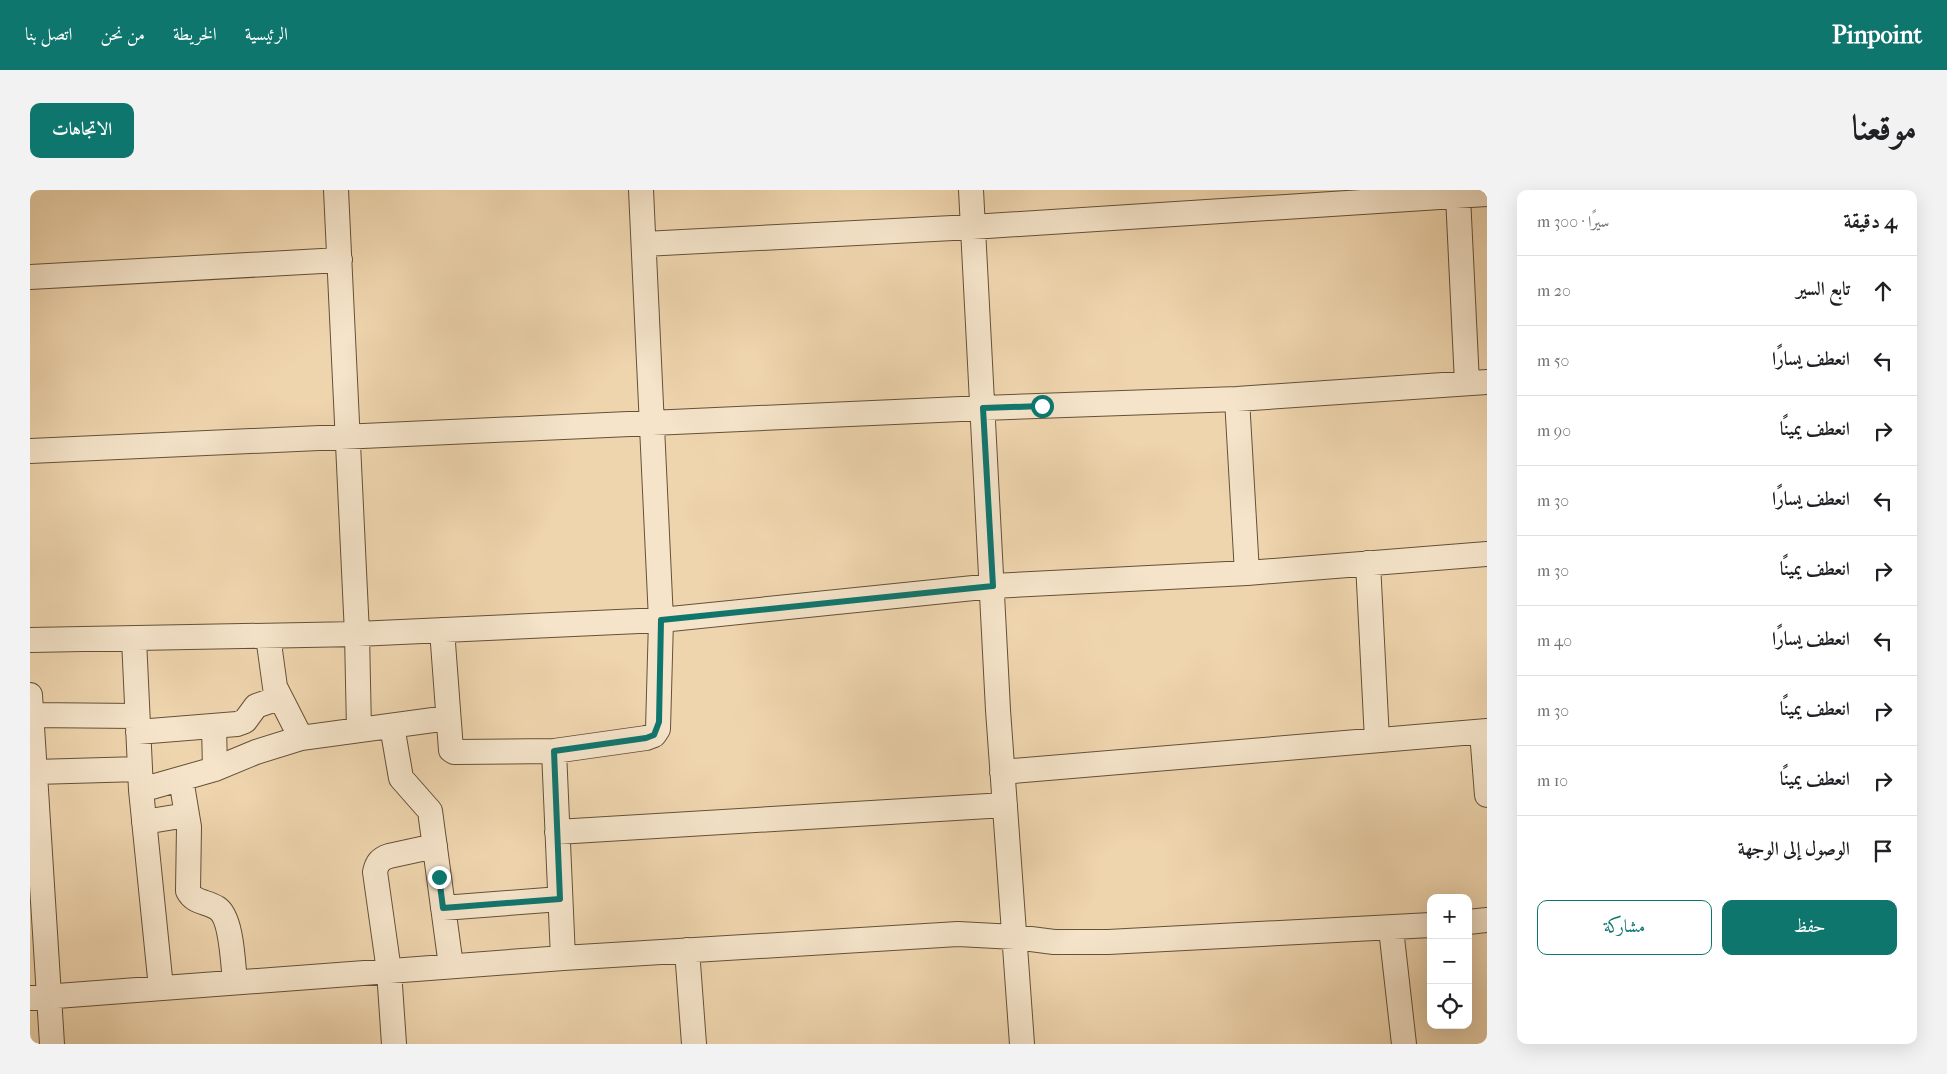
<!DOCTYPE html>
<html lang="ar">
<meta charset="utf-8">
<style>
body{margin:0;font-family:"IM FELL French Canon",Amiri,serif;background:#f2f2f2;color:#202124;direction:rtl}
.controls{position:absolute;right:15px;bottom:15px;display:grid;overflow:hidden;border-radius:10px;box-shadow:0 5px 20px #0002}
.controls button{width:45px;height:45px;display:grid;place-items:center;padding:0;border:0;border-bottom:1px solid #e0e0e0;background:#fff;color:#202124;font:25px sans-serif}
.stop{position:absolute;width:15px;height:15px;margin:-11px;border:4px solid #0f766e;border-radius:50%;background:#fff}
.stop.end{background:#0f766e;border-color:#fff;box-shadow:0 1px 5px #0008}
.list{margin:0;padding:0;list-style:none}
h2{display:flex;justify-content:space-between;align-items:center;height:65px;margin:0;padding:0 20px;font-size:21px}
h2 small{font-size:16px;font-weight:400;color:#757577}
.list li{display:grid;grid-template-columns:32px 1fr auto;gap:15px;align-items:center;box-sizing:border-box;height:70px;padding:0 20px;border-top:1px solid #e0e0e0}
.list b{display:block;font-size:19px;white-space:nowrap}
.list em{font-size:16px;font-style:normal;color:#757577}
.actions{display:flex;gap:10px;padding:15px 20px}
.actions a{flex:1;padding:11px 0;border:1px solid #0f766e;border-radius:10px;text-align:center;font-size:18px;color:#0f766e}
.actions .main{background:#0f766e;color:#fff}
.icon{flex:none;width:28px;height:28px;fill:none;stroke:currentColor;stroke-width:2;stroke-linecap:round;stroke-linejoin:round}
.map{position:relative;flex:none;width:1457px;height:854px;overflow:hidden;direction:ltr;border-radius:10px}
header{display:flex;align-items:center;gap:30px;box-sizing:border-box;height:70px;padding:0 25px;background:#0f766e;color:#fff}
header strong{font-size:24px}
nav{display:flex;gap:28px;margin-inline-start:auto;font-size:18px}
.intro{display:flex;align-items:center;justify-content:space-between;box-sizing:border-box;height:120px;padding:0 30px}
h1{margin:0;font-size:35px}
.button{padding:12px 22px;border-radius:10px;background:#0f766e;color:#fff;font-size:18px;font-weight:700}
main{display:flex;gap:30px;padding:0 30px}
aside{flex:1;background:#fff;border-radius:10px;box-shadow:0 5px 20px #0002}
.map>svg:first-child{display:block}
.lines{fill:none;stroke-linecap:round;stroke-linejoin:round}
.street-casing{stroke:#645138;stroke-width:26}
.street{stroke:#f5e4ca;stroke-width:24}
.route{stroke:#0f766e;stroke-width:6}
</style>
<header>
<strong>Pinpoint</strong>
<nav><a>الرئيسية</a><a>الخريطة</a><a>من نحن</a><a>اتصل بنا</a></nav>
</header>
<div class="intro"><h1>موقعنا</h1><a class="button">الاتجاهات</a></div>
<main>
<aside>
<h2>4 دقيقة<small>سيرًا · 300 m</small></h2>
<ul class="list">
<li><svg class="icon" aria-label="ahead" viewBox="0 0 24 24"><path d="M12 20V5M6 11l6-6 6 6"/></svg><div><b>تابع السير</b></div><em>20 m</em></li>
<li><svg class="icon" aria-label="left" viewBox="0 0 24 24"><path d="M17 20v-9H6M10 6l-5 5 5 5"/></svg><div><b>انعطف يسارًا</b></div><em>50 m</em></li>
<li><svg class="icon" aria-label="right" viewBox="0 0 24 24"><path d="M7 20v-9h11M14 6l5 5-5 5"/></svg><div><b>انعطف يمينًا</b></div><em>90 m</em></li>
<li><svg class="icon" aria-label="left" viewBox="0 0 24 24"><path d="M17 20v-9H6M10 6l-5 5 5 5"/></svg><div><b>انعطف يسارًا</b></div><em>30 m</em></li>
<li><svg class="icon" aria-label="right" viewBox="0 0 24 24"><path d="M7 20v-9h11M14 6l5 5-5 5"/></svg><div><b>انعطف يمينًا</b></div><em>30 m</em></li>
<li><svg class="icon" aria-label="left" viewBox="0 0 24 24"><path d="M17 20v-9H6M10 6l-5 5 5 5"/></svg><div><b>انعطف يسارًا</b></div><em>40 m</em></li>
<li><svg class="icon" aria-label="right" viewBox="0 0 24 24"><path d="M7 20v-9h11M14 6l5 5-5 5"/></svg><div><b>انعطف يمينًا</b></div><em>30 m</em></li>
<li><svg class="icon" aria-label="right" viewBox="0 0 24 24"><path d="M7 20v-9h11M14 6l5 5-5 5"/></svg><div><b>انعطف يمينًا</b></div><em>10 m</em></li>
<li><svg class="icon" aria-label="arrive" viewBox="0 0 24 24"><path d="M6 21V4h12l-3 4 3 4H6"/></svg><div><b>الوصول إلى الوجهة</b></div></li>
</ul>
<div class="actions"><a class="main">حفظ</a><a>مشاركة</a></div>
</aside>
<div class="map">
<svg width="1457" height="854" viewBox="0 0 1457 854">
<rect width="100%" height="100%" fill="#efd5ae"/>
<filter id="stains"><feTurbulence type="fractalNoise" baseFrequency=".004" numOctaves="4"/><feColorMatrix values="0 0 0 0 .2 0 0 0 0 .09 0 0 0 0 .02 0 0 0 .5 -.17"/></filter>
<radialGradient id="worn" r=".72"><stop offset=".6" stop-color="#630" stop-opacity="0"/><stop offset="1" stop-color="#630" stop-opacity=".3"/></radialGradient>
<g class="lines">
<g class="street-casing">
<path id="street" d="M306,0L327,444L329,540
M941,0L968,520L992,854
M1428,6L1437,193
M614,54L942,37L1457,4
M0,87L310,70
M1207,209L1217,383
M0,261L953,218L1207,209L1457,192
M1338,373L1347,550
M412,440L421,560L424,562L524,561L616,548L624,545L628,539L631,430L611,0
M238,446L245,497L271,548
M104,449L111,600L131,798
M0,450L327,444L631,430L963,396L1217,383L1457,364
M0,505L22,854
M1,525L107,526
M184,536L185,579
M362,536L371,588L400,621L421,776
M108,542L207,534L215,531L226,516L249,508
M1452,542L1457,605
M524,561L533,768
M5,582L110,579
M972,582L1457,541
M151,589L159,637L158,701C164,713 176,711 187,718C202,727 203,775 205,792
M111,600L185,579L226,562L271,548L418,528
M114,632L157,625
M527,642L975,615
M413,718L530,709
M1438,732L1457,730
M1361,739L1374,854
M657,760L664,854
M0,808L533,768L928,744L985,747L1024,752H1078L1401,735
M364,854L359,781L345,682C347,673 350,669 359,666L405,656"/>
</g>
<use href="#street" class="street"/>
</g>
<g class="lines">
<path class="route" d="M409,687L413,718L530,709L524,561L616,548L624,545L629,532L631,430L963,396L953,218L1012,216"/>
</g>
<rect width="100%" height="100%" filter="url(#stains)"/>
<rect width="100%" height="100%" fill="url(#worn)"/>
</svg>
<div class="controls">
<button>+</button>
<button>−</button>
<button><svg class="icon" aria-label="locate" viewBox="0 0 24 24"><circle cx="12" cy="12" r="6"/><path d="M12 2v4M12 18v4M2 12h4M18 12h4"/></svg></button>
</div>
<div class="stop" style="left:1012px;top:216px"></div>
<div class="stop end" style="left:409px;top:687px"></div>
</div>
</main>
